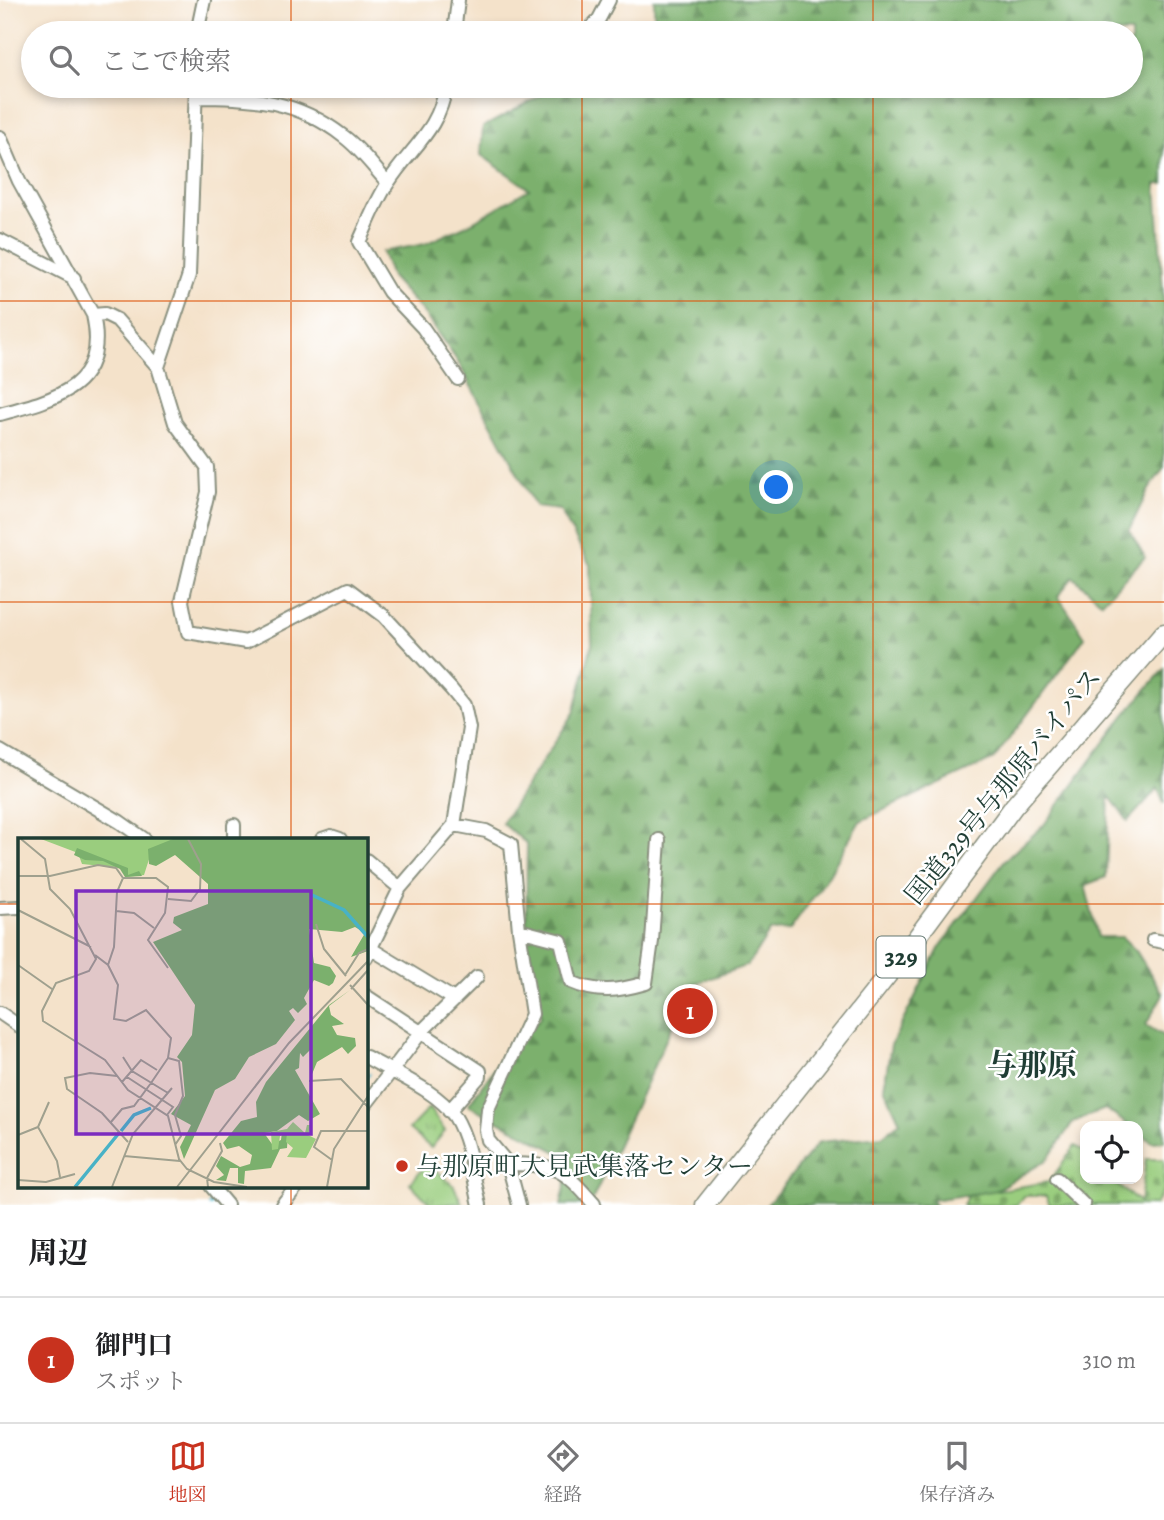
<!DOCTYPE html>
<html lang="ja">
<meta charset="utf-8">
<style>
body{margin:0;font-family:Alegreya,"Noto Serif JP",serif;background:#f2f2f2;color:#202124}
.controls{position:absolute;right:21px;bottom:21px;display:grid;overflow:hidden;border-radius:14px;box-shadow:0 4px 10px #0003}
.controls button{width:63px;height:63px;display:grid;place-items:center;padding:0;border:0;border-bottom:2px solid #e0e0e0;background:#fff;color:#202124;font:35px sans-serif}
.you{position:absolute;left:777px;top:488px;width:24px;height:24px;margin:-18px;border:5px solid #fff;border-radius:50%;background:#1a73e8;box-shadow:0 0 0 10px #1a73e833}
.badge{display:grid;place-items:center;width:46px;height:46px;border-radius:50%;background:#c8321e;color:#fff;font-size:23px;font-weight:700}
.pin{position:absolute;translate:-50% -50%;border:4px solid #fff;box-shadow:0 2px 7px #0006}
.list{margin:0;padding:0;list-style:none}
h2{display:flex;justify-content:space-between;align-items:center;height:91px;margin:0;padding:0 28px;font-size:30px}
h2 small{font-size:23px;font-weight:400;color:#757577}
.list li{display:grid;grid-template-columns:46px 1fr auto;gap:21px;align-items:center;box-sizing:border-box;height:126px;padding:0 28px;border-top:2px solid #e0e0e0}
.list b{display:block;font-size:26px;white-space:nowrap}
.list p{margin:0;font-size:23px;white-space:nowrap;color:#757577}
.list em{font-size:23px;font-style:normal;color:#757577}
.icon{flex:none;width:38px;height:38px;fill:none;stroke:currentColor;stroke-width:2;stroke-linecap:round;stroke-linejoin:round}
.map{position:relative;flex:none;width:1164px;height:1205px;overflow:hidden}
.search{position:absolute;background:#fff;box-shadow:0 4px 10px #0003;left:21px;right:21px;top:21px;height:77px;display:flex;align-items:center;gap:18px;box-sizing:border-box;padding:0 24px;border-radius:38px;color:#757577;font-size:26px}
.sheet{height:217px;background:#fff}
nav{display:flex;justify-content:space-around;align-items:center;box-sizing:border-box;height:98px;border-top:2px solid #e0e0e0;background:#fff;font-size:19px;color:#757577}
nav a{display:grid;justify-items:center;gap:4px}
nav .on{color:#c8321e}
.map>svg:first-child{display:block}
.forest{fill:url(#forest-firs);stroke:#4d7650;stroke-width:2}
.cemetery{fill:url(#cemetery-stones);stroke:#5c8559;stroke-width:2}
.park{fill:url(#park-tufts);stroke:#5c8559;stroke-width:2}
.lines{fill:none;stroke-linecap:round;stroke-linejoin:round}
.stream{stroke:#48b2c6;stroke-width:3.5}
.minor-casing{stroke:#8a907f;stroke-width:16}
.highway-casing{stroke:#8a907f;stroke-width:21}
.minor{stroke:#fff;stroke-width:12}
.highway{stroke:#fff;stroke-width:18}
.grid{fill:none;stroke:#de580e;stroke-width:2;stroke-opacity:0.55}
.poi-dot{fill:#c8321e;stroke:#fff;stroke-width:2.5}
.labels{text-anchor:middle;stroke-width:5;stroke-linejoin:round;paint-order:stroke}
.shield{fill:#fff;stroke:#627771;stroke-width:2}
.shield-label{font-size:24px;font-weight:bold;fill:#1f3d34}
.street-label{font-size:26px;fill:#1f3d34;stroke:#fff}
.poi-label{font-size:26px;fill:#1f3d34;stroke:#fff;text-anchor:start}
.quarter-label{font-size:30px;font-weight:bold;fill:#1f3d34;stroke:#fff}
.inset-river{fill:none;stroke:#48b2c6;stroke-width:3.5}
.inset-road{fill:none;stroke:#9fa08e;stroke-width:2}
.view{fill:#7b2cbf;fill-opacity:0.15;stroke:#7b2cbf;stroke-width:3.5}
.inset-edge{fill:none;stroke:#1f3d34;stroke-width:3.5}
</style>
<div class="map">
<svg width="1164" height="1205" viewBox="0 0 1164 1205">
<defs>
<pattern id="forest-firs" width="22" height="20" patternUnits="userSpaceOnUse" patternTransform="scale(1.75)"><rect width="22" height="20" fill="#7bb06d"/><path d="M5 1l3.5 6h-7zM16 11l3.5 6h-7z" fill="#64905a"/></pattern>
<pattern id="cemetery-stones" width="16" height="16" patternUnits="userSpaceOnUse" patternTransform="scale(1.75)"><rect width="16" height="16" fill="#9acd7e"/><path d="M2 7V4a2 2 0 0 1 4 0v3zM10 15v-3a2 2 0 0 1 4 0v3z" fill="#7da868"/></pattern>
<pattern id="park-tufts" width="24" height="20" patternUnits="userSpaceOnUse" patternTransform="scale(1.75)"><rect width="24" height="20" fill="#9acd7e"/><path d="M3 7l-1-3M5 7V3M7 7l1-3M15 17l-1-3M17 17v-4M19 17l1-3" fill="none" stroke="#7da868"/></pattern>
</defs>
<rect width="100%" height="100%" fill="#fff"/>
<filter id="ink" filterUnits="userSpaceOnUse"><feTurbulence type="fractalNoise" baseFrequency=".0143" numOctaves="2"/><feDisplacementMap in="SourceGraphic" scale="14" xChannelSelector="R" yChannelSelector="G"/><feConvolveMatrix kernelMatrix="1 2 1 2 8 2 1 2 1" color-interpolation-filters="sRGB"/></filter>
<filter id="wash" filterUnits="userSpaceOnUse"><feTurbulence type="fractalNoise" baseFrequency=".00686" numOctaves="4" result="noise"/><feDisplacementMap in="SourceGraphic" scale="28" xChannelSelector="R" yChannelSelector="G"/><feGaussianBlur stdDeviation="1.57" result="paint"/><feColorMatrix in="noise" values="0 0 0 0 0 0 0 0 0 0 0 0 0 0 0 0 0 1.4 0 .05"/><feComposite in="paint" operator="in"/></filter>
<g filter="url(#wash)">
<rect width="100%" height="100%" fill="#f4e2ca"/>
<path class="forest" d="M654,0H1164V184H1156L1164,308V467L1148,491L1129,530L1145,557L1102,602L1073,577L1058,596L1085,637L994,759L860,821L827,878L790,930L770,931L748,965L691,985L590,1205H561L571,1159L468,1105L503,1057L541,1017L526,936L527,844L502,823L574,713L592,644L590,565L560,510L536,507L458,362L423,312L391,277L382,252L425,244L467,225L529,189L481,155L483,127L559,86H1131V33H655Z
M1164,669V804L1158,788L1128,821L1109,796L1106,877L1085,885L1098,937H1122L1136,951L1163,994L1146,1025L1164,1036V1141L1152,1142L1138,1132V1126H1130L1105,1109L1073,1122L1047,1160L994,1191L931,1200L935,1205H767L819,1142L882,1136L900,1122L884,1087L891,1045L940,947L1005,860L1043,826L1123,717Z"/>
<path class="cemetery" d="M1075,1146L1085,1151V1179H1116L1114,1183L1140,1202L1146,1159H1164V1189L1155,1205H1050L1046,1196H1023L1017,1205H963L968,1195L1049,1182Z"/>
<path class="park" d="M429,1108L445,1131L431,1148L409,1129Z
M428,1163L454,1186L462,1203L431,1205L410,1183Z"/>
<g class="lines">
<path class="stream" d="M366,1076L369,1074
M223,1187L224,1186
M210,1205L215,1197"/>
</g>
</g>
<g filter="url(#ink)">
<g class="lines">
<g class="minor-casing">
<path id="minor" d="M197,33L204,0
M454,33L458,0
M586,33L599,19L609,0
M446,86C439,131 411,147 388,183C376,201 368,223 359,242L389,292L423,328L458,379
M196,97C252,97 297,100 343,136C360,148 374,168 388,183
M0,137L19,181L93,315C109,386 57,399 0,414
M0,240L74,278
M93,315L105,314L117,320L158,367L175,423L207,467L208,492L182,601L188,632L246,642L348,589L384,616L451,689L464,705L469,728L454,825L400,888L366,958
M158,367L189,275L196,86
M0,751L120,822L144,839
M234,825V839
M454,825L486,831L511,844L519,930L532,1014L488,1109L486,1130L488,1140L508,1164L519,1205
M322,839L331,836L340,839
M366,860L400,888
M0,908L19,907
M519,930L561,941L571,982C598,994 618,991 646,983L652,941L659,840
M1153,940L1164,942
M368,947L454,999
M366,996L480,1071V1076L449,1111
M0,1013L19,1026
M366,1057C393,1073 437,1090 455,1117C470,1141 473,1177 480,1205
M366,1104L422,1031L477,977
M508,1164C557,1165 562,1167 594,1204
M1057,1179L1084,1205
M211,1186L227,1205
M282,1205L297,1186"/>
</g>
<g class="highway-casing">
<path id="highway" d="M705,1205L906,952L1014,806L1164,633"/>
</g>
<use href="#minor" class="minor"/>
<use href="#highway" class="highway"/>
</g>
</g>
<path class="grid" d="M291,0V33M582,0V33M873,0V33M291,86V839M582,86V1205M873,86V1205M0,301H1164M0,602H1164M0,904H19M366,904H1164M291,1186V1205"/>
<circle class="poi-dot" cx="402" cy="1166" r="7"/>
<g class="labels">
<rect class="shield" x="876.5" y="936.5" width="49" height="41" rx="5"/>
<g class="shield-label">
<text x="901" y="965">329</text>
</g>
<g class="street-label">
<text transform="translate(1003 786) rotate(-51)" y="9">国道329号与那原バイパス</text>
</g>
<g class="poi-label">
<text x="416" y="1175">与那原町大見武集落センター</text>
</g>
<g class="quarter-label">
<text x="1032" y="1075">与那原</text>
</g>
</g>
<g transform="translate(18 838)">
<rect width="350" height="350" fill="#f4e2ca"/>
<path d="M23,1H211L133,15L126,37L108,39L104,30L64,26L60,15Z" fill="#9acd7e"/>
<path d="M155,1H350V113L333,119L347,95L337,89L324,94L291,91L296,125L312,129L318,138L315,145L311,148L296,142L286,160L289,166L280,175L275,170L271,173L277,182L258,206L231,219L217,241L197,252L166,321L162,309L173,287L153,276L167,258L164,224L159,219L174,197L177,167L135,104L164,92L155,85L156,79L190,66V46L157,17L138,28L131,26L130,11ZM59,10L110,30V37L121,33L124,38L107,39L102,31L85,23L67,22L56,17ZM332,152L311,168L313,177L326,186L314,188L319,197L337,200L338,208L330,216L324,209L299,224L292,241V212L285,219L282,215L281,230L277,232L302,276L290,283L281,277L259,293L246,295L254,306L263,302L264,294L270,296L269,310L262,311L253,330L227,333L226,346L220,345V330H212L208,343L198,342L206,337L198,328L203,318L222,329L232,326L234,317L221,308L209,311L205,305L223,283L239,279L238,264L248,244L311,167Z" fill="#7bb06d"/>
<path d="M275,284L287,295L289,287H294L290,297L298,301L288,320L269,319L275,310L268,304L269,295L262,298L260,311L254,312L253,294L269,291Z" fill="#9acd7e"/>
<path class="inset-river" d="M294,57L326,72L350,99M103,293L116,277L133,270M57,349L101,295"/>
<path class="inset-road" d="M3,1L27,21L32,51L52,71L78,121L71,133L38,145L24,173L25,183L87,222L110,252L150,278L161,321L169,331L196,344L229,349M0,38H32L80,27L98,30L105,40M105,40H138L150,49L147,75L130,102L150,130M150,61L173,63L182,51L183,26L170,1M0,72L73,109M98,73L116,75L136,90M298,86L306,111L328,138M77,117L90,127L100,147L96,181L108,183L128,172L153,200L150,220L133,245L116,268L104,271L93,284M0,127L34,151M90,127L96,109L99,54L105,40M327,137L341,115L350,111M332,147L350,167M333,151L350,132M105,219L114,233L150,255M150,220L161,223L165,258L157,277L163,298L157,307M99,238L72,235L47,240L49,251L84,275L110,304M109,239L155,269L149,277M291,243L323,241L350,269M104,244L123,222L139,232M31,264L20,289L39,323L42,339M0,297L20,289M106,318L162,323M314,322L296,309L303,293H350M0,342L28,344L57,336M94,349L115,296L154,250M159,349L271,205L350,123M190,349L189,340L204,313L202,305M309,349L316,311L350,258"/>
<path class="view" d="M58,53H293V296H58Z"/>
<rect width="350" height="350" class="inset-edge"/>
</g>
</svg>
<div class="controls">
<button><svg class="icon" aria-label="locate" viewBox="0 0 24 24"><circle cx="12" cy="12" r="6"/><path d="M12 2v4M12 18v4M2 12h4M18 12h4"/></svg></button>
</div>
<div class="you"></div>
<div class="pin badge" style="left:690px;top:1011px">1</div>
<div class="search"><svg class="icon" aria-label="search" viewBox="0 0 24 24"><circle cx="10" cy="10" r="6"/><path d="M15 15l6 6"/></svg>ここで検索</div>
</div>
<section class="sheet">
<h2>周辺<small></small></h2>
<ul class="list">
<li><span class="badge">1</span><div><b>御門口</b><p>スポット</p></div><em>310 m</em></li>
</ul>
</section>
<nav>
<a class="on"><svg class="icon" aria-label="map" viewBox="0 0 24 24"><path d="M3 6l6-2 6 2 6-2v14l-6 2-6-2-6 2zM9 4v14M15 6v14"/></svg>地図</a>
<a><svg class="icon" aria-label="directions" viewBox="0 0 24 24"><path d="M12 3l9 9-9 9-9-9zM9 14v-3h6M13 9l2 2-2 2"/></svg>経路</a>
<a><svg class="icon" aria-label="saved" viewBox="0 0 24 24"><path d="M7 4h10v16l-5-4-5 4z"/></svg>保存済み</a>
</nav>
